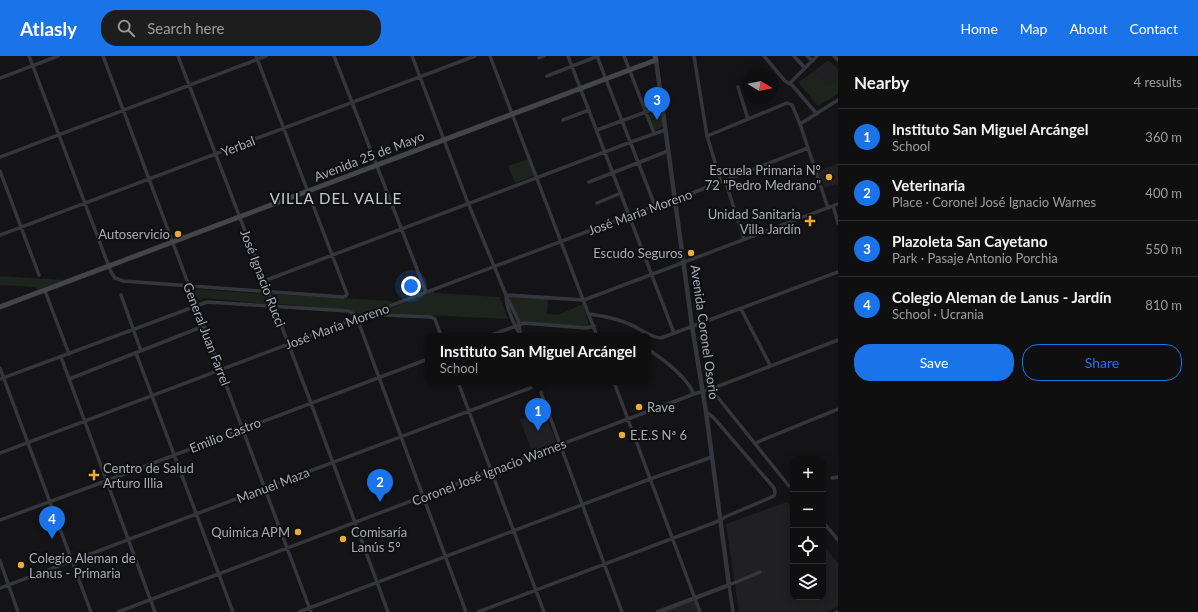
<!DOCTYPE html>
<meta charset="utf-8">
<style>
body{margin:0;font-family:Lato,sans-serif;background:#1d1d1e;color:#f1f3f6}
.controls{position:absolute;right:12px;bottom:12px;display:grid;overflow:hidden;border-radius:8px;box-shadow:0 2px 10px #0003}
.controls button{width:36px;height:36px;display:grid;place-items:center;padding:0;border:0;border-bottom:1px solid #2f2f30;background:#0f0f10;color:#f1f3f6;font:20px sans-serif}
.compass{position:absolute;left:742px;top:12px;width:36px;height:36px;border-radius:50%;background:#0f0f10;box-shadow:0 2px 10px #0003;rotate:100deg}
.you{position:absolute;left:411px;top:230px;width:14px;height:14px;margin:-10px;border:3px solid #fff;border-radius:50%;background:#1a73e8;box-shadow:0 0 0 6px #1a73e833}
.badge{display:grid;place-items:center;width:26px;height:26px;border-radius:50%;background:#1a73e8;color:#fff;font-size:13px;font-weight:700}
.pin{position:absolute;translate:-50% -33px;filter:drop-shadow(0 1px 2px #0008)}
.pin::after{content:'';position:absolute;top:21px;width:14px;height:12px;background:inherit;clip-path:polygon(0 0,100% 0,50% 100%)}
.popup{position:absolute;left:425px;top:277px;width:226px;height:52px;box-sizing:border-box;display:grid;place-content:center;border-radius:8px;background:#0f0f10;filter:drop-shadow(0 1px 3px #0005);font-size:13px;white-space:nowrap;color:#9b9c9f}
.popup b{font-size:15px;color:#f1f3f6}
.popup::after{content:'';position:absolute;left:50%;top:100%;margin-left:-8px;border:8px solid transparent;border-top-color:#0f0f10}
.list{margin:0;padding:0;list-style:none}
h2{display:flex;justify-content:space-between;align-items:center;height:52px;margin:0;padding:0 16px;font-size:17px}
h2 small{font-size:13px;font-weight:400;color:#9b9c9f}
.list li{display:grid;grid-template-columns:26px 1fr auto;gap:12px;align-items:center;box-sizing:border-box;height:56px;padding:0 16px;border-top:1px solid #2f2f30}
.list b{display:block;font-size:15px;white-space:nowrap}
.list p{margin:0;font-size:13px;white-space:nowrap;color:#9b9c9f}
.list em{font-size:13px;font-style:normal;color:#9b9c9f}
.actions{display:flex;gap:8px;padding:12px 16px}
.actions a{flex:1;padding:9px 0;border:1px solid #1a73e8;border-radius:16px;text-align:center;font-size:14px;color:#1a73e8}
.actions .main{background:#1a73e8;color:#fff}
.icon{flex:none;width:22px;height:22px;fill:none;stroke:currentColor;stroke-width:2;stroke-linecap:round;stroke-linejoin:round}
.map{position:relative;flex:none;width:838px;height:556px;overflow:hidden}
header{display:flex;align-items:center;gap:24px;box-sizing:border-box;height:56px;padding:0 20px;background:#1a73e8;color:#fff}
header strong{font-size:19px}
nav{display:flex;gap:22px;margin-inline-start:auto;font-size:14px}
.search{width:280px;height:36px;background:#1d1d1e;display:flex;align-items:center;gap:10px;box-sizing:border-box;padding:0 14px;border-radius:16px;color:#9b9c9f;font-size:15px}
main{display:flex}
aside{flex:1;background:#0f0f10}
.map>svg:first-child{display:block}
.built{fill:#202023}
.green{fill:#1c241d}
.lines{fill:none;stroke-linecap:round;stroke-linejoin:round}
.minor{stroke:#35363b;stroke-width:3.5}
.tertiary{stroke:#35363b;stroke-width:4.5}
.secondary{stroke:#43454b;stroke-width:5}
.poi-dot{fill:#ebac37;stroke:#0f0f11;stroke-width:1.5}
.labels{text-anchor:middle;stroke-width:4;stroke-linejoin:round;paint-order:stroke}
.street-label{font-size:13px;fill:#a6abb6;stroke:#0f0f11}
.poi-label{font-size:13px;fill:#a6abb6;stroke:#0f0f11;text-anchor:end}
.quarter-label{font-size:15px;letter-spacing:1px;fill:#c7cad2;stroke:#0f0f11}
</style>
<header>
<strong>Atlasly</strong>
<div class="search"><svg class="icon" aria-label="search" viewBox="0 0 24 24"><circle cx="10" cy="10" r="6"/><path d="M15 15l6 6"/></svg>Search here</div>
<nav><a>Home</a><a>Map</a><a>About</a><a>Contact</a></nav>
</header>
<main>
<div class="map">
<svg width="838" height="556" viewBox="0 0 838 556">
<rect width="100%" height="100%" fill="#141416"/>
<path class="built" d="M828,4L838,13V21L829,30L817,18L812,22L809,19Z
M838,107V131L836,128L825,132L818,115Z
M544,355L556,386L532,395L520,364Z
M787,446L793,453V541H823V489L838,507V551L825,556H739L726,468Z
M693,542L698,556H657Z"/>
<path class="green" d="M817,18L829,30L838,21V38L818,50L798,26L809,19L812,22Z
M661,52L663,71L655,74L649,57Z
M528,103L534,120L515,127L508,110Z
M0,220L63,224H64L37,234L36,231L0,229Z
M195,233L264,238L266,239L269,246L268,248L205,242L199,244L196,242L194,235Z
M434,235V237L500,241L508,263L384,257L383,255Z
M272,238L391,245L392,247L360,259L348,254L277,248L275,247Z
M509,240L548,243L547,258L558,259L583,248L589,268L585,271L520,266Z"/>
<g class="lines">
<path class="minor" d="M29,0L111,216L115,222L123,225L343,241L346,240L347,238L256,0
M103,0L311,556
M178,0L311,347L388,556
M334,0L426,236
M412,0L468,147L506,239L518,264L521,280
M490,0L597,280
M568,0L674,277
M597,0L655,150
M624,0L654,77
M694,0L707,80L721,126
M764,0L785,25L792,29L817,58
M794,0L805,12
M807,0L813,5
M834,0L838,4
M539,2L544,0
M547,20L598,0
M0,22L58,0
M790,27L817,0
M738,31L748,63
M563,64L589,54
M800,68L838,44
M597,74L662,50
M707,80L787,47L792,49L800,68L828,152
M0,101L266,0
M0,115L39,219
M725,124L744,183
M589,126L668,95
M597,147L621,137
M833,150L838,167
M0,179L475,0
M264,225L631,86L665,74
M45,235L69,298
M121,239L141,295
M506,239L584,244L838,148
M506,240C506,252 513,266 519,277
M741,253L770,309
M376,256L384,259L431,261L435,263L441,280
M590,258C603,260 617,262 629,268C640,272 649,281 661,282L838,216
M489,280L524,267L586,272L594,270
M648,293C665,305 685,319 694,338
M136,297L233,556
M61,301L155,556
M0,312L91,556
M0,323L207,246L348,255L354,258L357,262L466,556
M69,323L204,270
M458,326L544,556
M537,326L622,556
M614,326L700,556
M711,333L789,430
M755,388L760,385L838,353
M0,397L655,150L682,141L808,92
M832,422L838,421
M0,464L106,425L428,303
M824,467L838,484
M0,505L18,556
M0,532L546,326
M118,556L694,338L711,333L838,284
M299,556L650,423L712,401
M478,556L716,466L725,461L774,440L775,436L774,432L714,362L706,356
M733,556L729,529L760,516
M837,556H838"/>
<path class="tertiary" d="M656,4L692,270L706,356L729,529L658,556"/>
<path class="secondary" d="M0,251L656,4L655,0"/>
</g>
<g class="poi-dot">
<circle cx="829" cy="121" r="4"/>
<path d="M808 159h4v4h4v4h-4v4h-4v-4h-4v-4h4z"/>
<circle cx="178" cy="178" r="4"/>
<circle cx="691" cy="197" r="4"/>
<circle cx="639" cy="351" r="4"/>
<circle cx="622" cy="379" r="4"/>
<path d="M92 413h4v4h4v4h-4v4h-4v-4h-4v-4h4z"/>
<circle cx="298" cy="476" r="4"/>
<circle cx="343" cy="483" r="4"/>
<circle cx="21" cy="509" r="4"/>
</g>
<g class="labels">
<g class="street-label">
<text transform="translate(238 90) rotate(-21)" y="5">Yerbal</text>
<text transform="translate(369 100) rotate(-21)" y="5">Avenida 25 de Mayo</text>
<text transform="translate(640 156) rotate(-20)" y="5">José María Moreno</text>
<text transform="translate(263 222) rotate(69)" y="5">José Ignacio Rucci</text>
<text transform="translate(337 270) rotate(-20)" y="5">José María Moreno</text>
<text transform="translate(705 276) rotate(82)" y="5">Avenida Coronel Osorio</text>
<text transform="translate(207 278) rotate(69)" y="5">General Juan Farrel</text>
<text transform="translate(225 379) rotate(-21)" y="5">Emilio Castro</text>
<text transform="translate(489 416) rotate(-21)" y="5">Coronel José Ignacio Warnes</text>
<text transform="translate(273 429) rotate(-21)" y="5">Manuel Maza</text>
</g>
<g class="poi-label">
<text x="821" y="119">Escuela Primaria N°<tspan x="821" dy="15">72 "Pedro Medrano"</tspan></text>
<text x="801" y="163">Unidad Sanitaria<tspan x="801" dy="15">Villa Jardín</tspan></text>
<text x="170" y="183">Autoservicio</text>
<text x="683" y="202">Escudo Seguros</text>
<text x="647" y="356" text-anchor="start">Rave</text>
<text x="630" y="384" text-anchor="start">E.E.S Nª 6</text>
<text x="103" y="417" text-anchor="start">Centro de Salud<tspan x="103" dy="15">Arturo Illia</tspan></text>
<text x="290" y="481">Quimica APM</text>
<text x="351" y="481" text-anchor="start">Comisaría<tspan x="351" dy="15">Lanús 5°</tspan></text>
<text x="29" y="507" text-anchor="start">Colegio Aleman de<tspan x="29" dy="15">Lanus - Primaria</tspan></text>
</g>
<g class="quarter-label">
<text x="336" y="148">VILLA DEL VALLE</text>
</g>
</g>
</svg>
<div class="controls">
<button>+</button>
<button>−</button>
<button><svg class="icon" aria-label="locate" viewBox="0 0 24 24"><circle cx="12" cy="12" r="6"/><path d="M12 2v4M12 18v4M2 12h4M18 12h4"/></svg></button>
<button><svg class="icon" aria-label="layers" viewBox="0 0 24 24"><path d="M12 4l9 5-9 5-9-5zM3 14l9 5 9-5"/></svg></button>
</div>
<svg class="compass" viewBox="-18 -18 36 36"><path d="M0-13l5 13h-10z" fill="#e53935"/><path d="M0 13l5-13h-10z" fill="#9b9c9f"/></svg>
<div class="you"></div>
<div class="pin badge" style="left:538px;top:375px">1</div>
<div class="popup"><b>Instituto San Miguel Arcángel</b>School</div>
<div class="pin badge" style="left:380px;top:446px">2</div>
<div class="pin badge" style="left:657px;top:64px">3</div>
<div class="pin badge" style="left:52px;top:483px">4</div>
</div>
<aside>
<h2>Nearby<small>4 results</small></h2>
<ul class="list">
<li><span class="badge">1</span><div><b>Instituto San Miguel Arcángel</b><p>School</p></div><em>360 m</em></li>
<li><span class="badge">2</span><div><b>Veterinaria</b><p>Place · Coronel José Ignacio Warnes</p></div><em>400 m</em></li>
<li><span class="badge">3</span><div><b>Plazoleta San Cayetano</b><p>Park · Pasaje Antonio Porchia</p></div><em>550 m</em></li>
<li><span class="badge">4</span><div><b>Colegio Aleman de Lanus - Jardín</b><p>School · Ucrania</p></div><em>810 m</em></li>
</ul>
<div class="actions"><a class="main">Save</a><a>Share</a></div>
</aside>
</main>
